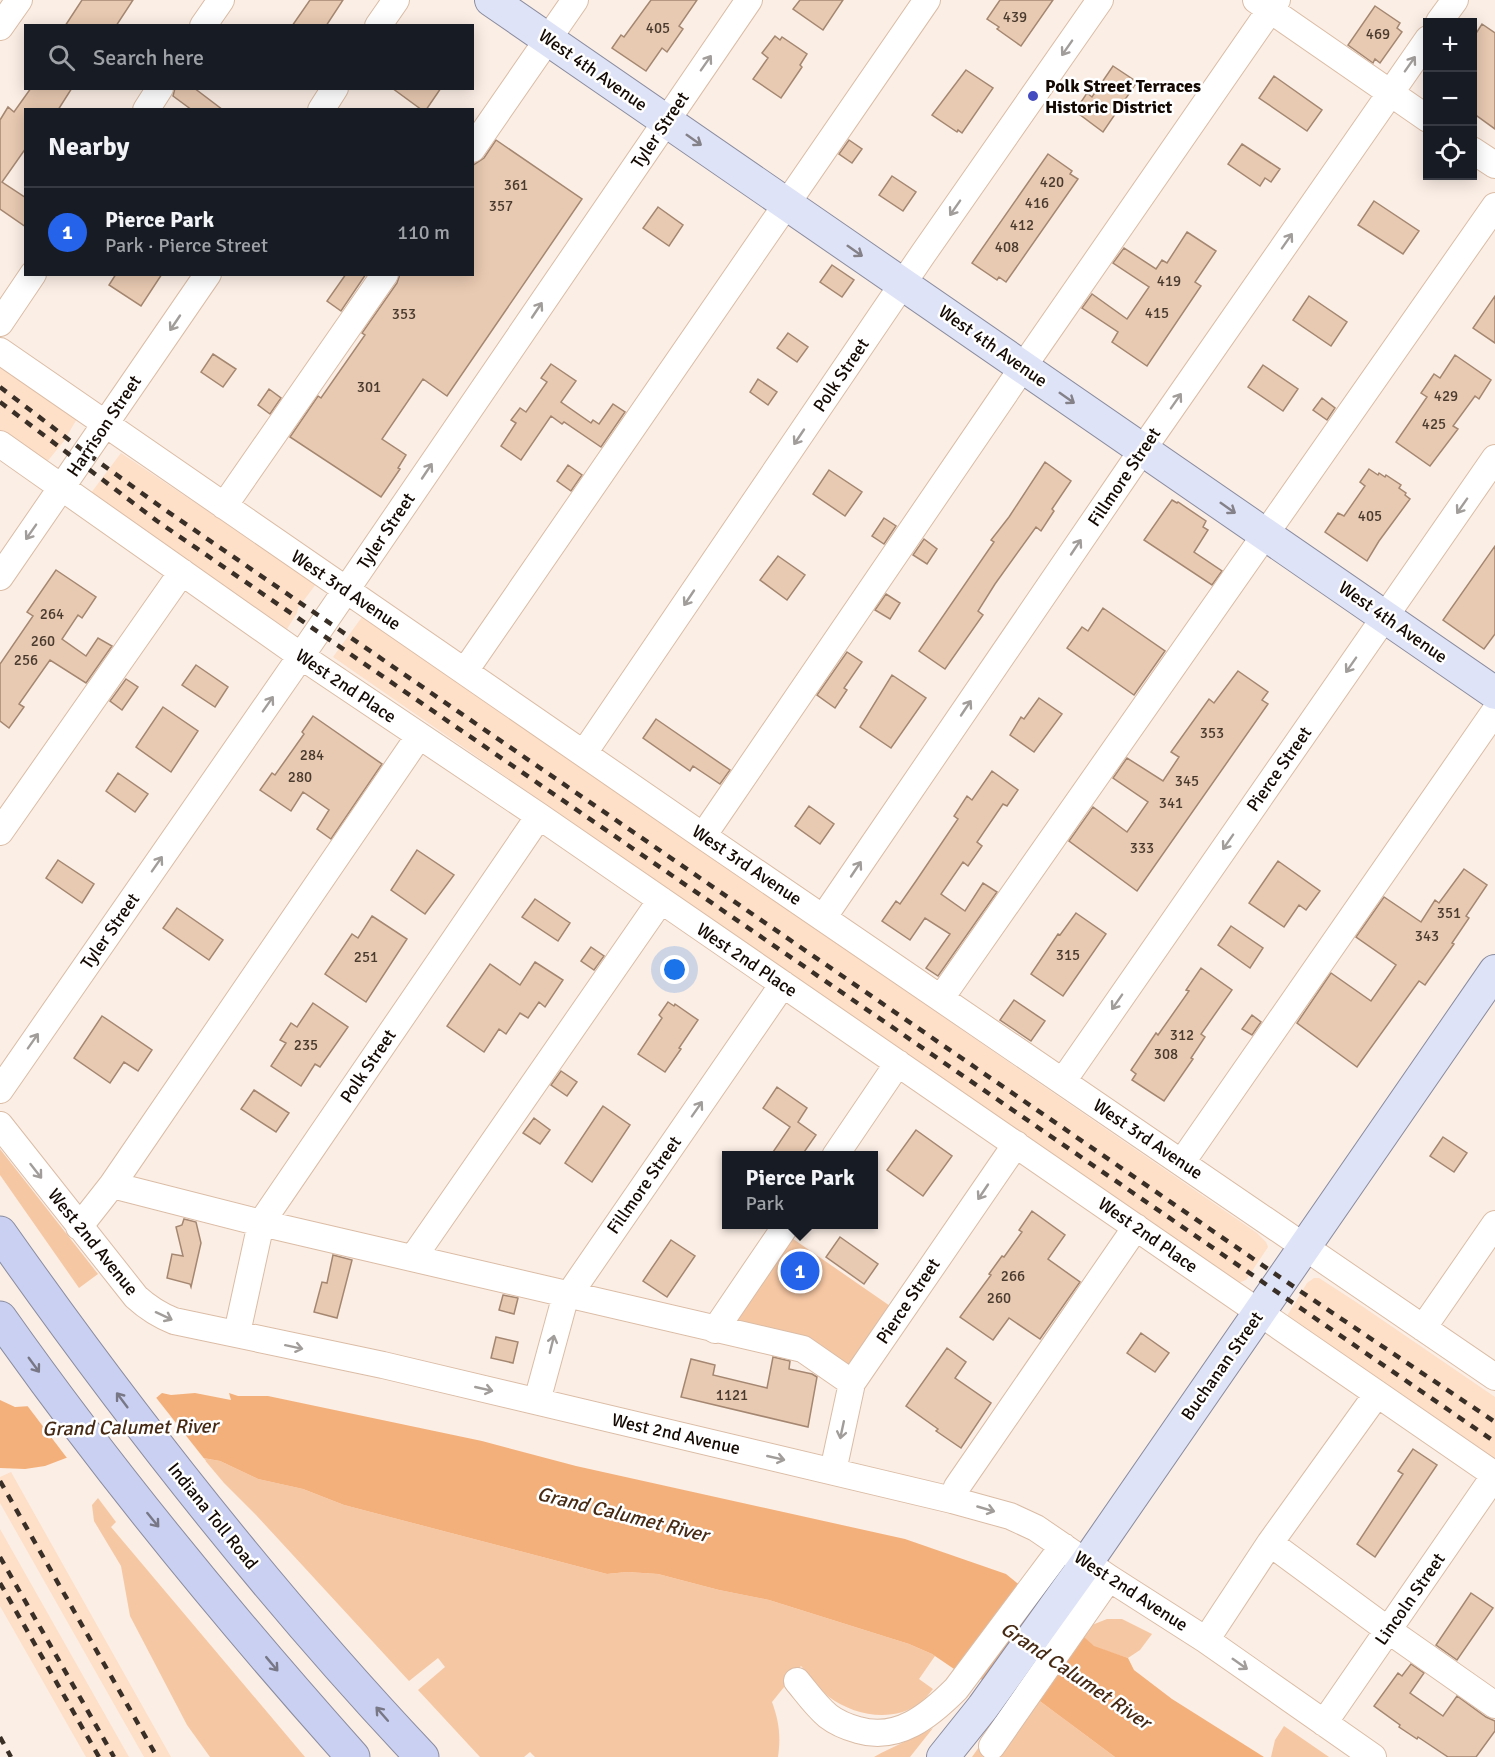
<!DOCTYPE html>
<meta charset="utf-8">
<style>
body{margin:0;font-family:Signika,sans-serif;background:#20242c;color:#f1f3f6}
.controls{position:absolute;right:18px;top:18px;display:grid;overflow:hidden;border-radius:0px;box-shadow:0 3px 15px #0003}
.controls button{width:54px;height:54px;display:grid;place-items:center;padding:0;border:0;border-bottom:2px solid #363941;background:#171b24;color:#f1f3f6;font:30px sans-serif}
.you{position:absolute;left:675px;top:970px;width:21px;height:21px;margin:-15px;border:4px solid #fff;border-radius:50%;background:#1a73e8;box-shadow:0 0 0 9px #1a73e833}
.badge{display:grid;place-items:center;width:39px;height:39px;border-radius:50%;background:#2563eb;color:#fff;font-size:20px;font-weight:700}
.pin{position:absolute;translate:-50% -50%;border:3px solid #fff;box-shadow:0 2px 6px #0006}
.popup{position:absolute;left:722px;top:1151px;width:156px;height:78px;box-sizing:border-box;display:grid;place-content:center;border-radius:0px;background:#171b24;filter:drop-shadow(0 2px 4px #0005);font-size:20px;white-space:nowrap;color:#9ea1a6}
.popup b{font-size:22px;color:#f1f3f6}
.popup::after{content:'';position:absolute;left:50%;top:100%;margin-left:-12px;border:12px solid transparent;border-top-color:#171b24}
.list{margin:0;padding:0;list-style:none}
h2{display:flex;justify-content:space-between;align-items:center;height:78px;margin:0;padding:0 24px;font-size:26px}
h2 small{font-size:20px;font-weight:400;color:#9ea1a6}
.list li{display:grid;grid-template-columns:39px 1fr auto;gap:18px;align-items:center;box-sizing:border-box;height:90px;padding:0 24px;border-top:2px solid #363941}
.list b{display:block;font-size:22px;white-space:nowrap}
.list p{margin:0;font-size:20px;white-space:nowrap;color:#9ea1a6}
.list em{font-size:20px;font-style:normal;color:#9ea1a6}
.icon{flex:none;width:33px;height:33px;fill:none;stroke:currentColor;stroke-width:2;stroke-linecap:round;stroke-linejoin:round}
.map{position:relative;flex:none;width:1495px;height:1757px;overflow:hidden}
.search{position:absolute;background:#171b24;box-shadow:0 3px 15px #0003;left:24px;top:24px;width:450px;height:66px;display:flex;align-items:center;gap:15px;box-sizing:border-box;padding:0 21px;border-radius:0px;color:#9ea1a6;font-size:22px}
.panel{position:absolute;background:#171b24;box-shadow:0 3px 15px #0003;left:24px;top:108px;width:450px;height:168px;border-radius:0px}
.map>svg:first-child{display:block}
.built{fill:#fedfc8}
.green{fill:#f6c7a3}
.water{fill:#f4b07b}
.pier{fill:#fbeee5}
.building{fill:#e8c9b1;stroke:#a58771;stroke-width:1.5}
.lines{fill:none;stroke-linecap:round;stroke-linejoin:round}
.minor-casing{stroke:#dbbca5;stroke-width:28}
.major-casing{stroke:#8a8b9e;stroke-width:34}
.highway-casing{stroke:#8a8b9e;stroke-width:35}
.minor{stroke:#fff;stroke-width:26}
.major{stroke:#dfe3f7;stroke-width:32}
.highway{stroke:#c9d0f2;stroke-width:33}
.rail{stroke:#392f27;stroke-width:4.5;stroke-dasharray:8 8;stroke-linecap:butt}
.oneway{stroke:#a19d9a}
.oneway2{stroke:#848189}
.oneway3{stroke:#787786}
.poi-dot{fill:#444abf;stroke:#fff;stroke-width:2}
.labels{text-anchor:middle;stroke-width:5;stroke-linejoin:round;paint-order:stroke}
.number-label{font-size:15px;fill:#493a2e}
.street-label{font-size:18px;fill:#140a03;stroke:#fff}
.poi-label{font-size:18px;font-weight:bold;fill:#140a03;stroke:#fff;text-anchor:start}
.water-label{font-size:20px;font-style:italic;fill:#462a14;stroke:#fff}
</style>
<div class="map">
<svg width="1495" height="1757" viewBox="0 0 1495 1757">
<rect width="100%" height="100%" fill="#fbeee5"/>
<path class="built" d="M0,363L78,417L64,441L46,463L0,432Z
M121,453L316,584L298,608L297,613L287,629L91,493Z
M362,617L1257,1233L1266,1242L1268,1247L1246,1280L1238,1283L333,657Z
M1314,1278H1319L1356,1302L1495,1397V1458L1287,1316L1307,1283Z
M11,1472L171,1757H144L0,1503V1477Z
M0,1529L129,1757H86L0,1606Z"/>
<path class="green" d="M0,1149L98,1274L79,1288L0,1175Z
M786,1234L893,1308L847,1374L724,1324Z
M203,1458L220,1461L258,1479L303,1489L344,1505L607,1574L627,1572L658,1574L719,1590L769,1600L909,1644L932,1654L935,1656L919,1679L933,1689C929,1694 925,1699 920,1703C893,1723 855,1716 829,1697C818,1688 810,1676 801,1666L772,1702C779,1721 781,1736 778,1757H535L530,1752L524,1757H480L418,1690L445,1667L438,1658L409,1681L256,1515L224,1483Z
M98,1498L116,1522L111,1527L305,1757H210L187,1725L130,1616L121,1566L94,1521L92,1505Z
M1107,1619H1122L1152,1634L1140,1650L1128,1658L1094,1647L1082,1635L1092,1625Z
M1037,1699L1115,1757H972L979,1747L998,1751Z
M1284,1726L1329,1757H1271L1275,1740Z
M933,1728L910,1757H874C893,1746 913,1739 933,1728Z"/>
<path class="water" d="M162,1393L171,1395L195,1393L231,1400L229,1393L238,1396H268L482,1441L576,1466L905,1539L1006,1574L1082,1635L1094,1646L1128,1658L1134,1670L1172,1699L1264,1757H1115L1037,1699L957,1671L932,1654L909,1644L769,1600L719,1590L658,1574L627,1572L607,1574L344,1505L303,1489L258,1479L220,1461L203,1458H66L45,1466L25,1469L0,1468V1400L15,1407L156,1398Z"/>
<path class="pier" d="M154,1395L206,1461L70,1462L26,1404Z"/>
<path class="building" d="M82,0H133L116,26H65Z
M310,0H343L326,26H292Z
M651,0H697L679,26L683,29L667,52L662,48L646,71L612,48L621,35L624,37Z
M800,0H843L823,30L793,9Z
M1000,0H1053L1021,46L997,29L999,27L987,19Z
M1375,6L1400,23L1397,28L1402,32L1380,63L1375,59L1373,63L1348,45Z
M1482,24L1495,33V129L1473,113V38Z
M775,36L780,40L782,37L807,54L800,65L802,67L781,98L753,79L768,58L762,53Z
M1113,66L1137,82L1103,132L1075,111L1087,93L1092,97Z
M966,70L993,88L962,133L958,130L957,132L932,115Z
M1274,76L1322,110L1307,131L1259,98Z
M31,88H72L58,110H26V148L2,182L26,198V227L0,209V120L8,107L14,112Z
M175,88H194L223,110H192L173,96Z
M392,88H441L426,110H422Z
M496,140L582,199L447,396L423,379L382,439L406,455L398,468L400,469L381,497L290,437L318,396L321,398L365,335L362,333L397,283L400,274H472V166L484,158Z
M849,140L862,149L852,163L839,154Z
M1242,144L1280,169L1271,182L1265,178L1260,186L1228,164Z
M1048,154L1072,171L1070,174L1078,179L1006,282L999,277L997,280L972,263Z
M892,176L916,192L903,211L879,195Z
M1374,201L1419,231L1403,254L1358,225Z
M658,207L683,225L669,246L643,228Z
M1187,232L1216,251L1195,282L1201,286L1147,366L1112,342L1118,332L1082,308L1092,294L1127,319L1149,287L1113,263L1124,248L1156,269L1162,260L1167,263Z
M832,265L854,280L842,297L820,282Z
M116,274H162L141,306L109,285Z
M346,274H366L341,311L327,301Z
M1309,296L1347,322L1331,346L1293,320Z
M1495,296V343L1473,328Z
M788,333L808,347L797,362L777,348Z
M213,354L236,369L223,387L201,372Z
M1455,355L1491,380L1479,399L1475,396L1453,426L1458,429L1430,466L1396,442L1427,397L1421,393L1434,374L1440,378Z
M551,364L576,381L561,402L591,423L593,420L599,424L613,404L625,412L601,447L564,422L562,424L551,416L521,460L501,446L516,423L511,420L520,408L526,412L547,382L541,378Z
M1263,365L1298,389L1283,411L1248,387Z
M758,379L777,392L768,405L750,392Z
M269,389L281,398L270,414L258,405Z
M1322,398L1335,408L1327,420L1313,410Z
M1045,462L1071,481L1052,509L1054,511L1041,531L1036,527L995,584L978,611L983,615L945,669L919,651L994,542L991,540L1009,517Z
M568,465L582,475L571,491L557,481Z
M1369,469L1378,475L1379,473L1385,477L1386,475L1401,485L1399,488L1406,493L1405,495L1410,499L1379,541L1367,561L1325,532L1338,513L1344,516L1365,486L1360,482Z
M829,470L862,492L845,516L813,494Z
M1172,500L1177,503L1178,502L1206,521L1203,527L1208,530L1194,552L1222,571L1212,585L1144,540Z
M884,518L896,526L884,544L872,536Z
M924,539L937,549L927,564L913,555Z
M1495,546V634L1484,649L1443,620Z
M778,556L805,575L787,600L760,580Z
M56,570L96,597L82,618L78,615L62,639L86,656L98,638L112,646L86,683L50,660L19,704L24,707L9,728L0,721V664L33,616L27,612Z
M886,594L900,603L890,619L875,610Z
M1103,608L1165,651L1134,695L1067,648L1082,627L1088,631Z
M847,652L862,662L844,688L847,690L835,708L817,695Z
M196,665L228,687L215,707L182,685Z
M1238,671L1268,692L1262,700L1268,704L1137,891L1069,841L1093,807L1127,832L1148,802L1113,778L1127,758L1163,781L1179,757L1171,752L1209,699L1214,703Z
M892,675L926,698L891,748L860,727Z
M126,679L138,687L122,710L110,701Z
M1039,698L1062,714L1034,752L1010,735L1021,717L1024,719Z
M163,707L198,731L171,772L136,747Z
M313,716L382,764L331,839L317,829L329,810L303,792L291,811L260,790L272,773L275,775L304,734L302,732Z
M656,719L730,770L720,784L693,766L690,771L643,738Z
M992,771L1018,790L1007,806L1003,804L977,842L982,846L968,866L963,862L941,894L965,911L983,883L997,892L938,976L926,968L950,934L925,918L910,940L882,921L896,901L900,904L916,881L958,819L954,816L967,796L972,800Z
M118,773L148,794L135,812L106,791Z
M809,806L834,824L820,844L795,826Z
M417,850L454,875L425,914L391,890Z
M58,860L94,884L82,903L46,878Z
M1278,861L1320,891L1306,910L1299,905L1284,927L1249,903Z
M1464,869L1487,885L1466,916L1469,918L1452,943L1454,944L1425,985L1419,981L1357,1067L1297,1023L1331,973L1371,1001L1396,965L1356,937L1384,897L1421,922L1435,900L1439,903Z
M535,899L570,923L558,941L522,917Z
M177,908L223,940L209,960L163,928Z
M1076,913L1106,934L1063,996L1031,974L1058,934L1060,935Z
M372,916L407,939L366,1002L325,974L352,934L358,938Z
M1231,926L1263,948L1250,968L1218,945Z
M591,947L604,956L594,970L581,961Z
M535,962L563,980L545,1007L539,1002L528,1018L520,1013L506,1034L499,1029L484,1052L447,1026L490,964L520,985Z
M1201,968L1232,990L1201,1034L1205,1037L1191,1058L1193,1059L1164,1101L1132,1080L1136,1074L1131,1070L1156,1033L1158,1035L1189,991L1186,990Z
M1014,1000L1045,1021L1031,1041L1000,1020Z
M668,1002L674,1006L675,1004L698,1020L679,1048L681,1049L665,1072L638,1054L662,1018L659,1015Z
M313,1003L348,1027L320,1067L315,1064L301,1086L271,1066L286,1043L280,1040L291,1023L297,1027Z
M1252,1015L1261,1022L1252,1035L1242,1029Z
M102,1016L152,1050L138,1071L124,1062L110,1083L74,1058Z
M561,1071L577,1082L567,1096L551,1085Z
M777,1087L807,1108L798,1122L816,1135L802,1155H771L790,1127L763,1108Z
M254,1090L289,1113L276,1132L241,1109Z
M603,1106L630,1125L592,1182L565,1163Z
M534,1118L550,1130L540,1144L523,1133Z
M916,1130L952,1156L923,1196L887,1170Z
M1443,1137L1467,1153L1454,1172L1430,1156Z
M1032,1211L1065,1235L1048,1259L1080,1282L1040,1339L1009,1318L993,1340L960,1317L991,1275L989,1274L1002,1256L1004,1257L1022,1232L1019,1230Z
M184,1219L196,1222L201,1243L191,1287L190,1284L167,1278L172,1254L183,1256L176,1227L182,1225Z
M840,1237L878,1264L864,1284L826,1257Z
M671,1240L695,1256L667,1297L643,1281Z
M333,1255L352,1260L337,1318L314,1312L322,1282L327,1283Z
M503,1295L518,1298L514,1314L499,1310Z
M1141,1333L1169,1353L1155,1372L1127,1353Z
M496,1337L518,1342L513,1363L491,1358Z
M947,1348L966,1362L955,1378L991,1403L961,1448L936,1431L938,1429L906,1406Z
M773,1357L790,1361L789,1369L812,1374L817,1377L808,1427L681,1397L691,1359L715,1365L713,1375L767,1388Z
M1413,1449L1437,1465L1375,1557L1357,1544L1403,1474L1398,1471Z
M1471,1593L1493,1608L1457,1660L1436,1645Z
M1411,1664L1424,1673L1410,1693L1443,1716L1457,1696L1486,1717L1495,1721V1731L1476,1757H1448L1418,1737L1417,1739L1399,1727L1400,1725L1374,1706L1398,1673L1402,1676Z"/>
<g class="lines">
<g class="minor-casing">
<path id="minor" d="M1256,0L1428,119
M1439,22L1455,0
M203,26L221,0
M378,26L396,0
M0,27L19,0
M146,110L160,88
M321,110L335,88
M472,149L575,0
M1472,150L1495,165
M0,323L33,274
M0,351L703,836L1495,1377
M0,444L301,656L539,816L1495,1475
M224,506L385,274
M0,577L208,274
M465,671L927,0
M584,753L923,254L1100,0
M0,832L182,572
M703,836L1023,367L1277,0
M823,918L1143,449L1428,39
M941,998L1495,206
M1063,1081L1495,458
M0,1090L301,656L749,0
M0,1125L136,1297C148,1308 159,1315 174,1321L383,1365L952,1500L1010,1516L1036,1528L1109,1578L1206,1640L1373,1757
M835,1156L898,1063
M1182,1162L1495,711
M112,1185L419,736
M79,1227L112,1185L261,1223L803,1349L852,1383
M413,1258L661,900
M1423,1328L1495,1224
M715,1330L787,1224
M237,1333L261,1223L539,816
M537,1401L564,1302L783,984
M833,1471L852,1383L1016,1144
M952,1500L957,1487L1136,1227
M1270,1543L1388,1630L1495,1705
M1206,1640L1270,1543L1377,1394
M797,1681C807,1693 816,1706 828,1716C837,1723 847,1727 858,1730C898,1742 930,1715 956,1689L1063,1546
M1324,1723L1495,1475
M992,1746L1109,1578"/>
</g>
<g class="major-casing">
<path id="major" d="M491,0L1495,693
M943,1757L983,1707L1087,1562L1495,971"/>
</g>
<g class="highway-casing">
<path id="highway" d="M0,1233C129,1416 268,1594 422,1757
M0,1318C108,1471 228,1617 353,1757"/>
</g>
<use href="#minor" class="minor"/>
<use href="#major" class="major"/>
<use href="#highway" class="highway"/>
<path class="rail" d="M0,387L85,452L161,507L1300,1291L1495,1422
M0,402L157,521L1495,1442
M0,1481L157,1757
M0,1557L114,1757
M0,1583L99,1757
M0,1737L11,1757"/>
</g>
<defs><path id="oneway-shaft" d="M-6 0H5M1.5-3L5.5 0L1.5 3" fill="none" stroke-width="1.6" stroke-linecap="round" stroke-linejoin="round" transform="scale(1.5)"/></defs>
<g class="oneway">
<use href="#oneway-shaft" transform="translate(1067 48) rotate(125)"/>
<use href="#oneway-shaft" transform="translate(706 63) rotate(-55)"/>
<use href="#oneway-shaft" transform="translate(1410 64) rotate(-55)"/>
<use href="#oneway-shaft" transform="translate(955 208) rotate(125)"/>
<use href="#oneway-shaft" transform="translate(1287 241) rotate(-55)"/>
<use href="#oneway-shaft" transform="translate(537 310) rotate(-56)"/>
<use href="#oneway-shaft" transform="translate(175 323) rotate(124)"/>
<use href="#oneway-shaft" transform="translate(1176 401) rotate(-55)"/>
<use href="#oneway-shaft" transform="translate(799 437) rotate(124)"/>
<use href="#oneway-shaft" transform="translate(427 471) rotate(-56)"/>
<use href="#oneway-shaft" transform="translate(1462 506) rotate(125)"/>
<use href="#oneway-shaft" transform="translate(31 532) rotate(125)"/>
<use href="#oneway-shaft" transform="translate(1076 547) rotate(-56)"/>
<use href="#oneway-shaft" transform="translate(689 598) rotate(124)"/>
<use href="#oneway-shaft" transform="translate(1351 665) rotate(125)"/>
<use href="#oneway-shaft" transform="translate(268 704) rotate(-55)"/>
<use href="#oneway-shaft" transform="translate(966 708) rotate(-56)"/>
<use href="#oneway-shaft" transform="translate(1228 842) rotate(125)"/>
<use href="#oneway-shaft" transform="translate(157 864) rotate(-55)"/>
<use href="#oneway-shaft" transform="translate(856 869) rotate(-56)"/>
<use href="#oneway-shaft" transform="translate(1117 1002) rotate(125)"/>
<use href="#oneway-shaft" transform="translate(33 1041) rotate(-55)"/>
<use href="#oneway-shaft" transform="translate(697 1109) rotate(-55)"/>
<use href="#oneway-shaft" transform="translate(36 1171) rotate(52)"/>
<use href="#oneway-shaft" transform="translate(983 1192) rotate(124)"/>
<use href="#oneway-shaft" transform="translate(164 1316) rotate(25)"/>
<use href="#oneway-shaft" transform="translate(552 1344) rotate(-76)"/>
<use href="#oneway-shaft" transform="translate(294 1347) rotate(12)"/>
<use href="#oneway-shaft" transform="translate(484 1389) rotate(13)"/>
<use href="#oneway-shaft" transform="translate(842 1430) rotate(102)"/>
<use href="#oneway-shaft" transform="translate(776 1458) rotate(13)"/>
<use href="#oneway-shaft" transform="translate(986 1509) rotate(16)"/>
<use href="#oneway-shaft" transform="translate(1240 1664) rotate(35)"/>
</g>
<g class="oneway2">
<use href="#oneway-shaft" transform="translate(694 140) rotate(35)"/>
<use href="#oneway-shaft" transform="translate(855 251) rotate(35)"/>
<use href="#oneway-shaft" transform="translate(1067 398) rotate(35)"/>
<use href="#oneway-shaft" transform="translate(1228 508) rotate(35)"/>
</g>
<g class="oneway3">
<use href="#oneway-shaft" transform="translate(34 1365) rotate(54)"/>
<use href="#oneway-shaft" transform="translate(122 1400) rotate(-127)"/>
<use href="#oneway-shaft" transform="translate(153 1520) rotate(51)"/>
<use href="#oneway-shaft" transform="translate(272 1664) rotate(50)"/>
<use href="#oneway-shaft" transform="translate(382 1714) rotate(-131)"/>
</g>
<circle class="poi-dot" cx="1033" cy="96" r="6"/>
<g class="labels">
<g class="number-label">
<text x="1015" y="22">439</text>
<text x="658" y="33">405</text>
<text x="1378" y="39">469</text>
<text x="1052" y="187">420</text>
<text x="516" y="190">361</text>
<text x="1037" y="208">416</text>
<text x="501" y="211">357</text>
<text x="1022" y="230">412</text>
<text x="1007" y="252">408</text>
<text x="1169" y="286">419</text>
<text x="1157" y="318">415</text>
<text x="404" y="319">353</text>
<text x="369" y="392">301</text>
<text x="1446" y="401">429</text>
<text x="1434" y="429">425</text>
<text x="1370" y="521">405</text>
<text x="52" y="619">264</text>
<text x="43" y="646">260</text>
<text x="26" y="665">256</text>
<text x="1212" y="738">353</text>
<text x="312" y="760">284</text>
<text x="300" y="782">280</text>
<text x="1187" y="786">345</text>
<text x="1171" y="808">341</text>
<text x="1142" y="853">333</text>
<text x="1449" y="918">351</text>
<text x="1427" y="941">343</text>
<text x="1068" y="960">315</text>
<text x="366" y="962">251</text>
<text x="1182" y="1040">312</text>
<text x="306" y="1050">235</text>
<text x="1166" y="1059">308</text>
<text x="1013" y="1281">266</text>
<text x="999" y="1303">260</text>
<text x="732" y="1400">1121</text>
</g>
<g class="street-label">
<text transform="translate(593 70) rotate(35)" y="6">West 4th Avenue</text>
<text transform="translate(660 130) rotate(-56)" y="6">Tyler Street</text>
<text transform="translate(993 346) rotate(35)" y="6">West 4th Avenue</text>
<text transform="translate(841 375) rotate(-56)" y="6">Polk Street</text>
<text transform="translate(104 426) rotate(-56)" y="6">Harrison Street</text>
<text transform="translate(1124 477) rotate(-56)" y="6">Fillmore Street</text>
<text transform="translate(386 531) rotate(-56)" y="6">Tyler Street</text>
<text transform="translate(346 590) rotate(34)" y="6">West 3rd Avenue</text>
<text transform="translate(1393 622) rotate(35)" y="6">West 4th Avenue</text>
<text transform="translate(346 686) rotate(34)" y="6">West 2nd Place</text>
<text transform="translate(1279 769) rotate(-55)" y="6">Pierce Street</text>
<text transform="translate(747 865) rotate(34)" y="6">West 3rd Avenue</text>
<text transform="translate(110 931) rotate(-55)" y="6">Tyler Street</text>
<text transform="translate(747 960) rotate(34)" y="6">West 2nd Place</text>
<text transform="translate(368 1066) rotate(-56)" y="6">Polk Street</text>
<text transform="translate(1148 1139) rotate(34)" y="6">West 3rd Avenue</text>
<text transform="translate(644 1185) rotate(-55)" y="6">Fillmore Street</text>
<text transform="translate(1148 1235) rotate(35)" y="6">West 2nd Place</text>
<text transform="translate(93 1242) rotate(51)" y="6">West 2nd Avenue</text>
<text transform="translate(908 1301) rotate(-56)" y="6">Pierce Street</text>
<text transform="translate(1222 1366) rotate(-55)" y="6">Buchanan Street</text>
<text transform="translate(676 1434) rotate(13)" y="6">West 2nd Avenue</text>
<text transform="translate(213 1516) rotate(51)" y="6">Indiana Toll Road</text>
<text transform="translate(1131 1591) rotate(33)" y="6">West 2nd Avenue</text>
<text transform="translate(1410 1599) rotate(-55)" y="6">Lincoln Street</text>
</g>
<g class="poi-label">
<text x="1045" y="92">Polk Street Terraces<tspan x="1045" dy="21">Historic District</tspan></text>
</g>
<g class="water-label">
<text transform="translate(130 1427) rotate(-1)" y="7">Grand Calumet River</text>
<text transform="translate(623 1514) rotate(14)" y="7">Grand Calumet River</text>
<text transform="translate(1076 1675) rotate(34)" y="7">Grand Calumet River</text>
</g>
</g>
</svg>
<div class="controls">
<button>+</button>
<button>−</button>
<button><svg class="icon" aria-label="locate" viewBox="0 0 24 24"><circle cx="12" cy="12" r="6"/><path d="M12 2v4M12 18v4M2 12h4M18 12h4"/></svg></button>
</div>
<div class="you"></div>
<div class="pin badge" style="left:800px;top:1271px">1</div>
<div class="popup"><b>Pierce Park</b>Park</div>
<div class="search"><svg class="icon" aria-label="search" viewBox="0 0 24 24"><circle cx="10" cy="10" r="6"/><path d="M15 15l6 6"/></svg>Search here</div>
<section class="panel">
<h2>Nearby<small></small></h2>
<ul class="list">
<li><span class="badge">1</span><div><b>Pierce Park</b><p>Park · Pierce Street</p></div><em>110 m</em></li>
</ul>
</section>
</div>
